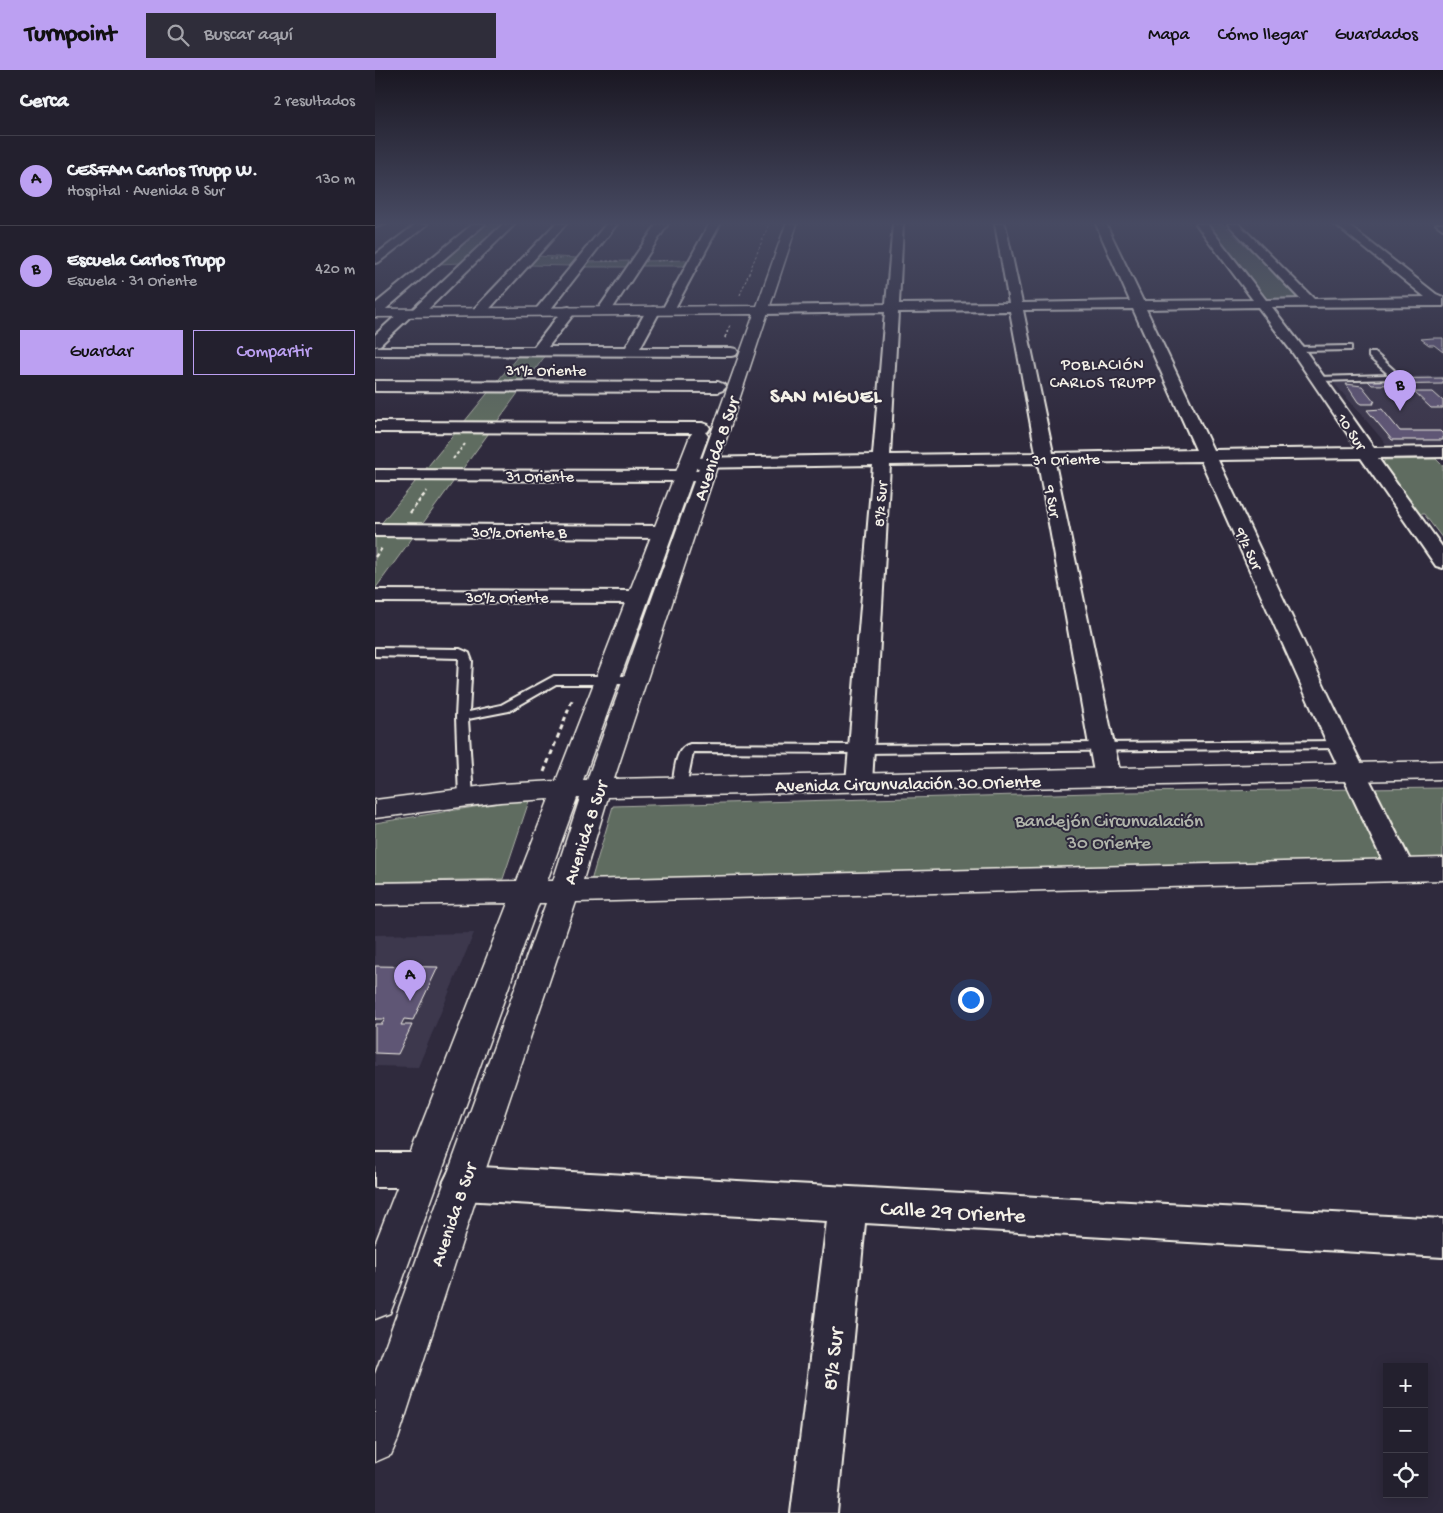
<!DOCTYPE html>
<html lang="es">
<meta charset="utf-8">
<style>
body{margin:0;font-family:"Gochi Hand",sans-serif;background:#2f2d3a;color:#f1f3f6}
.controls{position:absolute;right:15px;bottom:15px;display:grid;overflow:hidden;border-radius:0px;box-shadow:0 2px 12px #0003}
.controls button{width:45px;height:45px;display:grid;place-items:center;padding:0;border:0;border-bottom:1px solid #403e4a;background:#23202e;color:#f1f3f6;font:25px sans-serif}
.you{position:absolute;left:595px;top:929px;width:18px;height:18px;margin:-12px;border:4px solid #fff;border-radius:50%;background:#1a73e8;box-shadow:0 0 0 8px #1a73e833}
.badge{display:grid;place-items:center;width:32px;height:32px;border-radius:50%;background:#bca0f2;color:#111;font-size:16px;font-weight:700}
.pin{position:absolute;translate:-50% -41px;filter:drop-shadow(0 1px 2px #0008)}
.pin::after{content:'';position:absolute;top:26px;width:18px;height:15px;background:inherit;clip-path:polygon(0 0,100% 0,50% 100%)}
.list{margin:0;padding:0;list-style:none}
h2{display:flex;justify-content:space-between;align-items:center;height:65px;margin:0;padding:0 20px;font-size:21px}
h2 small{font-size:16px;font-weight:400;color:#a3a3aa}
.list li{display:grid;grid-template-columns:32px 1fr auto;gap:15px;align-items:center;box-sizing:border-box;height:90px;padding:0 20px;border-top:1px solid #403e4a}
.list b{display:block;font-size:19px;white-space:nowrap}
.list p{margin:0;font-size:16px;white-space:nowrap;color:#a3a3aa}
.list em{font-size:16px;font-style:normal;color:#a3a3aa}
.actions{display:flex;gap:10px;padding:15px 20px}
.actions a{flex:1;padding:11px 0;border:1px solid #bca0f2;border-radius:0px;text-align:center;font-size:18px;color:#bca0f2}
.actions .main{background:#bca0f2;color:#111}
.icon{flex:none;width:28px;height:28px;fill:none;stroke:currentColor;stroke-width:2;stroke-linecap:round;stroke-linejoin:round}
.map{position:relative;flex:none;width:1068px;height:1443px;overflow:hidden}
header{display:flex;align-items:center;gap:30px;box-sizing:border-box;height:70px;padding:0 25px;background:#bca0f2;color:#111}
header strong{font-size:24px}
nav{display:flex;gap:28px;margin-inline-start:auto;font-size:18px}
.search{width:350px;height:45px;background:#2f2d3a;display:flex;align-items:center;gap:12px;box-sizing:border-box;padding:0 18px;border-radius:0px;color:#a3a3aa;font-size:19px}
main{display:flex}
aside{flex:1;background:#23202e}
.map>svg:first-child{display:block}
.built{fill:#3d384e}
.green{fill:#5f6c61;stroke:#aaaea4}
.building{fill:#5f5775;stroke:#f4f1e8}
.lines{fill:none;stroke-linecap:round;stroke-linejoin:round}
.lane-casing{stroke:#f4f1e8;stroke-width:4}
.street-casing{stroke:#f4f1e8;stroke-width:4}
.secondary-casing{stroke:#f4f1e8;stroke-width:3}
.path-far3{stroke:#f4f1e8;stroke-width:1;stroke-dasharray:2.5 2;stroke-linecap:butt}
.path-far2{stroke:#f4f1e8;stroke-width:2;stroke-dasharray:3 2.5;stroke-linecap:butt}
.path-far1{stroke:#f4f1e8;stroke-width:2.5;stroke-dasharray:4 2.5;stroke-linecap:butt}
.path{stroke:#f4f1e8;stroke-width:3;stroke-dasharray:5 4;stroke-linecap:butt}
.lane{fill:#2f2a3d;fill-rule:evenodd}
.street{fill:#2f2a3d;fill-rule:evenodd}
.secondary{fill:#2f2a3d;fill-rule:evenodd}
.labels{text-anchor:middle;stroke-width:4;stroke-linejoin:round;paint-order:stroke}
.far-neighbourhood-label{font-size:16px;letter-spacing:1px;fill:#f4f1e8;stroke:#2f2a3d}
.far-street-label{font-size:16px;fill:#f4f1e8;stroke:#2f2a3d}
.street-label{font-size:19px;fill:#f4f1e8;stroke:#2f2a3d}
.park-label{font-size:19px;fill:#b1b5ab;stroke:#2f2a3d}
.far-district-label{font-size:20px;font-weight:bold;letter-spacing:1px;fill:#f4f1e8;stroke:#2f2a3d}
.near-street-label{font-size:22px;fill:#f4f1e8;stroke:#2f2a3d}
</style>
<header>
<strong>Turnpoint</strong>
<div class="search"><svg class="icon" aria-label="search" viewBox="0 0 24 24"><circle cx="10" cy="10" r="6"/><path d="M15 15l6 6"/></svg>Buscar aquí</div>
<nav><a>Mapa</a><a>Cómo llegar</a><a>Guardados</a></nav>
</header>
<main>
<aside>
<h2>Cerca<small>2 resultados</small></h2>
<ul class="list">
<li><span class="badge">A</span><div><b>CESFAM Carlos Trupp W.</b><p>Hospital · Avenida 8 Sur</p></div><em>130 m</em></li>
<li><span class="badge">B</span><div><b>Escuela Carlos Trupp</b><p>Escuela · 31 Oriente</p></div><em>420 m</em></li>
</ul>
<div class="actions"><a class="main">Guardar</a><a>Compartir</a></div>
</aside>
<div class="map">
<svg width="1068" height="1443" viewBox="0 0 1068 1443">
<rect width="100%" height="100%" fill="#2f2a3d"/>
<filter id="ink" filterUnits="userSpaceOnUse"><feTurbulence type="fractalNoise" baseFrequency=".02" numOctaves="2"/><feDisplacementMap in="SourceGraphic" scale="10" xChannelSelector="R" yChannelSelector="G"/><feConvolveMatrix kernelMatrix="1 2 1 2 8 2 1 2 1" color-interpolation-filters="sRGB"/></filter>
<g filter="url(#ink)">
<path class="built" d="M1068,306V374L1012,375L954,307Z
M99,863L43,997L0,996V865Z"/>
<path class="green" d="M131,154L86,193L63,194L110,155Z
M834,154H848L876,181H884L903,199L895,200L929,232L895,233L869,199H863L847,181H854Z
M160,186L203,188L195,196L153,195Z
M314,190L310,196H266L268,191Z
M256,191L251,197H207L210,192Z
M143,286H170L0,519V461Z
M1061,389L1068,396V469L1049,444H1045L1002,392H1009V390Z
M1068,718V790L216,811L238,736L754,722Z
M155,728L128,809L0,812V753Z"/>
<path class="building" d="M1058,268H1068V282L1059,275H1054L1046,269Z
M1068,308V314L997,315L991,309Z
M971,314L987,316L1000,332H998L999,334H986L983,332Z
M1039,322H1058L1068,331V338H1056Z
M1007,339L1025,361H1065L1068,364V370H1017L992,340Z
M0,896L63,897L38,950L29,949L26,955H37L23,984L0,983V954H7L10,949H1L0,950Z"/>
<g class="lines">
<g class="lane-casing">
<path id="lane" d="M973,276H976V280L922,281L918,279L922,277Z
M994,283H1000L1019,300V309L943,311L939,309L943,307L1012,305V303L994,287Z
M0,578L85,579L94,583L97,591L94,642L126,635L179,606H259L265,610L259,614H181L134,641L93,649L98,728L96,731H86L84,728L81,647L84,588L0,586Z
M965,671L972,675L970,678L486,683L318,682L311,717L309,720H299L297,717C300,703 299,678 315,674L486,675Z"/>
</g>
<g class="street-casing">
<path id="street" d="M0,154H11L0,157Z
M41,154H53L4,192L0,193V185Z
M98,154H110L5,244L0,245V234Z
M128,154H140L47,245H37L5,275L0,276V265L27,240H37Z
M180,154H191L109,245H99L97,242L99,239Z
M231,154H242L172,244H162L160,241L162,238Z
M282,154H293L234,244H224L222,241Z
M334,154H345L299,240L293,244L288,243L287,240Z
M518,154H528L524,234L634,233L620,154H630L647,233L755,231L721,154H731L768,231L878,230L821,154H832L891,230L925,229L853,154H864L939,229L1050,227L960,154H972L1061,224L1068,227V236L897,237L927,276L999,378L1068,377V387L1003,388L1068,478V498L1061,496L986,388L843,390L977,675L1040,800L1036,807L1026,810L1016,807L1012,800L953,675L826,391L680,393L746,708L742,714L733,716L724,714L720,708L663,393L515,395L497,713L493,719L484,721L475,719L471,713L498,395L314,398L308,397L305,393L308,389L314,388L498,385L510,242L388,244L382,240L388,236L511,234ZM883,237L917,282L982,378L838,380L771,239ZM758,239L821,380L678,383L648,240ZM635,241L661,383L515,385L523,242Z
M1061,154H1068V159Z
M194,237L201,241L173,277H251L271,241L278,237L285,241L265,278H356L361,279L363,282L361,285L356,286L0,285V277H159L189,238Z
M0,311L343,312L348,314L351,317L348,320L343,322L0,321Z
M0,352L327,353L333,355L335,358L333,361L327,363L0,362Z
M0,400L330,401L336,402L339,406L336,410L330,411L0,410Z
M0,454L288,456L295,458L298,462L295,466L288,468L0,466Z
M0,520L264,521L271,523L274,527L271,531L264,533L0,532Z
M0,1083H48L61,1088L66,1100L61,1112L48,1117H0Z
M87,1096L1068,1149V1187L490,1153L462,1443H416L452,1151L87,1130L74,1125L68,1113L74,1101Z"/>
</g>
<g class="secondary-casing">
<path id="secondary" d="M411,154H422L239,709L1068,691V709L233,727L208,810L1068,788V810L201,832L106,1113L23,1369L16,1385L0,1392V1304L171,833H164L21,1228L15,1243L0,1249V1174L133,833L0,835V813L142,811L174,729L125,732L0,748V730L125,714L181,711L315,366L318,362L324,361L330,362L333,366L208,710H212L379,244L0,247V239L382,236ZM202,728H205L178,811H172Z"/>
</g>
<path class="path-far3" d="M174,189H188
M227,191H243
M282,191L300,190
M365,225L394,154
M352,262L355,255"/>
<path class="path-far2" d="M350,268L353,261
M78,389L90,374"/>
<path class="path-far1" d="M35,443L52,421
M0,487L7,478"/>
<path class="path" d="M169,702L198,628"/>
<use href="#lane" class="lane"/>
<use href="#street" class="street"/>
<use href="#secondary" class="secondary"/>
</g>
</g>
<linearGradient id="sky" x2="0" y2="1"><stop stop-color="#1a1722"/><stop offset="0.43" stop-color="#474a62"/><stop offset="1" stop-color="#474a62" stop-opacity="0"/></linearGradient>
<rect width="1068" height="356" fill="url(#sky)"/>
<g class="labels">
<g class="far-neighbourhood-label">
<text x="728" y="299">POBLACIÓN<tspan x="728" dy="18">CARLOS TRUPP</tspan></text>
</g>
<g class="far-street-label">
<text x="171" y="305">31½ Oriente</text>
<text transform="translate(978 361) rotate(57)" y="6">10 Sur</text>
<text transform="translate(691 388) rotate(-1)" y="6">31 Oriente</text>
<text x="165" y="411">31 Oriente</text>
<text transform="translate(679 431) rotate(79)" y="6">9 Sur</text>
<text transform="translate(504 434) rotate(-86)" y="6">8½ Sur</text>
<text x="144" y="467">30½ Oriente B</text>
<text transform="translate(875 478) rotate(65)" y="6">9½ Sur</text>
<text x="132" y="532">30½ Oriente</text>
</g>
<g class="street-label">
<text transform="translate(340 378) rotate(-71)" y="7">Avenida 8 Sur</text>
<text transform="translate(533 712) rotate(-1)" y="7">Avenida Circunvalación 30 Oriente</text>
<text transform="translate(209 762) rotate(-72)" y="7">Avenida 8 Sur</text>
<text transform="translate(77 1144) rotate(-71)" y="7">Avenida 8 Sur</text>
</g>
<g class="park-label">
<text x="734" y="756">Bandejón Circunvalación<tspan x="734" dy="22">30 Oriente</tspan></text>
</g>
<g class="far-district-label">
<text x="451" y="332">SAN MIGUEL</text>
</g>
<g class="near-street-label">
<text transform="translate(578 1140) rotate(3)" y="8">Calle 29 Oriente</text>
<text transform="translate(456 1289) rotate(-84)" y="8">8½ Sur</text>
</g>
</g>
</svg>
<div class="controls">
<button>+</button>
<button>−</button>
<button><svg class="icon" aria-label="locate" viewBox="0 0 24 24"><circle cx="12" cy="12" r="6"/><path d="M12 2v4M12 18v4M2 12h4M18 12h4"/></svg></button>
</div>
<div class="you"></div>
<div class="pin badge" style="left:35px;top:931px">A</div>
<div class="pin badge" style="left:1025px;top:341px">B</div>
</div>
</main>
